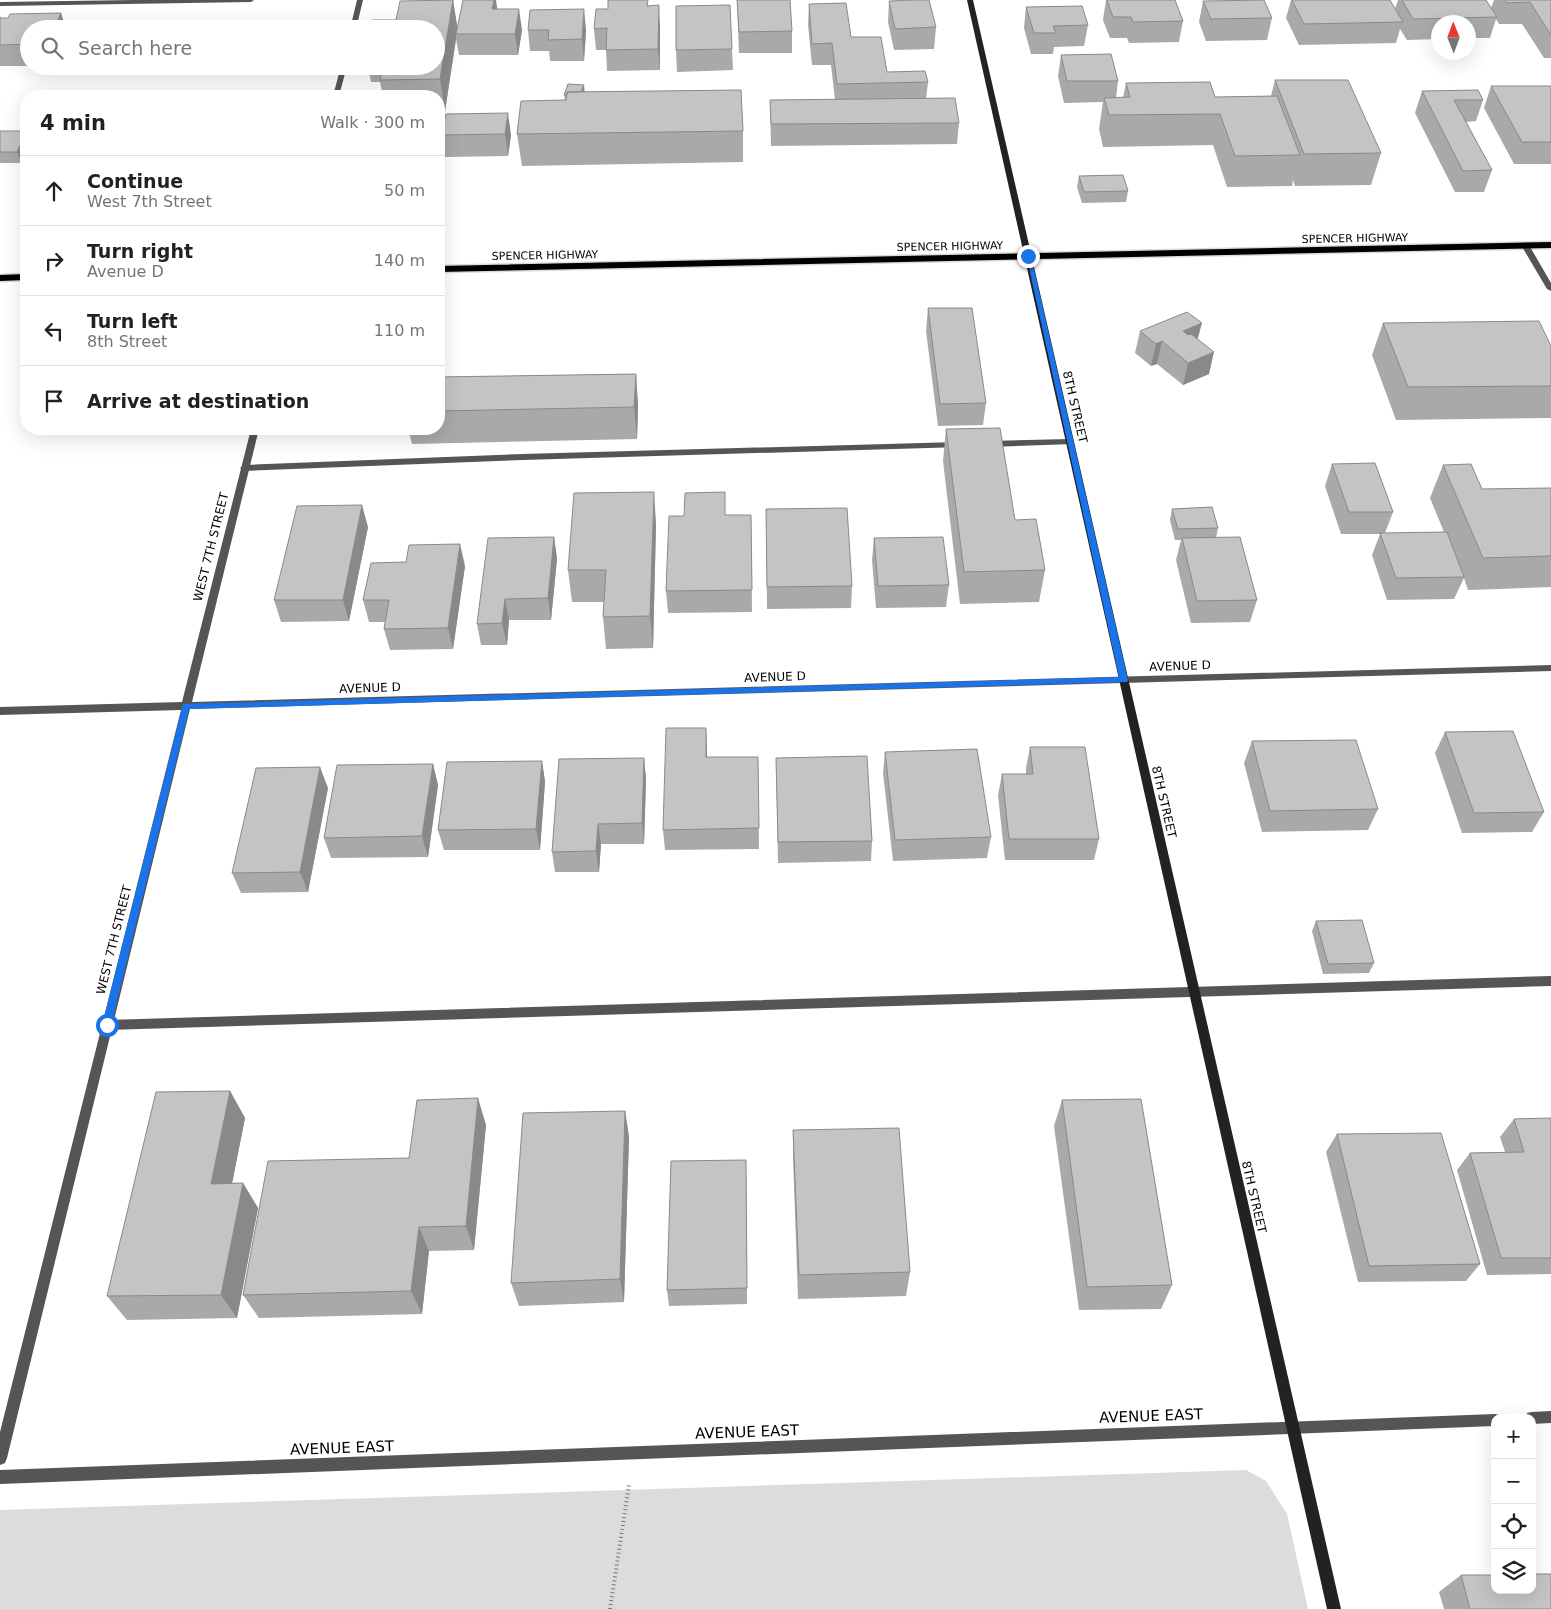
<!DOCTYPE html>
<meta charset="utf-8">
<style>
body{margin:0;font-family:"DejaVu Sans",sans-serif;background:#f2f2f2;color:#202124}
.controls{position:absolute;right:15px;bottom:15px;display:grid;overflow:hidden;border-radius:10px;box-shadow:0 5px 20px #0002}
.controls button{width:45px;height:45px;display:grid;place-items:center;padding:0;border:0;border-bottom:1px solid #e0e0e0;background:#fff;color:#202124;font:25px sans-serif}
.compass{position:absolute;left:1431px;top:15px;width:45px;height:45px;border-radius:50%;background:#fff;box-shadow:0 5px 20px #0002;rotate:359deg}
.stop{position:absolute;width:15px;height:15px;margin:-11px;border:4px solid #1a73e8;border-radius:50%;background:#fff}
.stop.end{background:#1a73e8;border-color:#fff;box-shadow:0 1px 5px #0008}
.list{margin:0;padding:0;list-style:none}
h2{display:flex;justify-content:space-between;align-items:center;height:65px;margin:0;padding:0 20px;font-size:21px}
h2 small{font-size:16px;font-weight:400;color:#757577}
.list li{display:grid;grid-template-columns:32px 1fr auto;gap:15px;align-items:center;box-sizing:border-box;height:70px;padding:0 20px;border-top:1px solid #e0e0e0}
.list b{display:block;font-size:19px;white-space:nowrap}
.list p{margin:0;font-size:16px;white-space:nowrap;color:#757577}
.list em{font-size:16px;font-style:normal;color:#757577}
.icon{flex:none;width:28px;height:28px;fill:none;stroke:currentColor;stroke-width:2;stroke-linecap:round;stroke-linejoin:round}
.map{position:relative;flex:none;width:1551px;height:1609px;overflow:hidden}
.search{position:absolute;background:#fff;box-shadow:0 5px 20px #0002;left:20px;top:20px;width:425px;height:55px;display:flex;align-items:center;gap:12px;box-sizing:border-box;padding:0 18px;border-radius:28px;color:#757577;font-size:19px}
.panel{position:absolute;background:#fff;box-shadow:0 5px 20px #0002;left:20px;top:90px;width:425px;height:345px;border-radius:20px}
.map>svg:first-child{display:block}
.green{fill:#dcdcdc}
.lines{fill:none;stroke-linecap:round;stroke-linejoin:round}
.primary-casing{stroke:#dbdbdb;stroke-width:3}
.path{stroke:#777;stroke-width:4;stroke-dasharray:1 3;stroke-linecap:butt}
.lane{fill:#555;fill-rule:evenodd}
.street{fill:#555;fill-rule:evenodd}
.secondary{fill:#222;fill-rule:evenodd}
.primary{fill:#000;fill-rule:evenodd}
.wall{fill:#a9a9a9}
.shaded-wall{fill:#898989}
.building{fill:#c4c4c4;stroke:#898989}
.route{fill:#1a73e8}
.labels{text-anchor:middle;stroke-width:4;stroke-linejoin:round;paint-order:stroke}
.far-street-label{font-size:11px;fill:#000;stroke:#fff}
.street-label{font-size:12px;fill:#000;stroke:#fff}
.near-street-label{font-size:15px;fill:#000;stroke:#fff}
</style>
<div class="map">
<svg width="1551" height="1609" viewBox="0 0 1551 1609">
<rect width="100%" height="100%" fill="#fff"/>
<path class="green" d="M1246,1470L1266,1481L1287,1514L1308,1609H0V1510Z"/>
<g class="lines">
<g class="primary-casing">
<path id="primary" d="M1551,242V248L439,272V266Z
M26,274V280L0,281V275Z"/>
</g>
<path class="path" d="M610,1609L629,1485"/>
<path class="lane" d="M1522,243H1525L1529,245L1551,283V291L1547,289L1521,245Z
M1070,439L1074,442L1073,444L990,447L986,444L990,441Z
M958,442L962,445L961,447L523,460L244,471L240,468L244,465L523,454Z
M1551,976V986L107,1030L103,1028L101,1025L103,1022L107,1020Z"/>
<path class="street" d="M134,0H254L251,2L0,6V2Z
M357,0H363L356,29H350Z
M341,66H347L339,96H333Z
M251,429H259L192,702L1551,665V671L190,709L7,1458L5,1463L0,1465V1432L181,710L0,715V707L182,702Z
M1551,1411V1423L1532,1424V1418H1526L1527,1413L1532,1412Z
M1495,1414L1500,1415L1501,1418H1495V1426L0,1484V1470Z"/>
<path class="secondary" d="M967,0H973L1341,1609H1327Z"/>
<use href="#primary" class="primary"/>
</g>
<path class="wall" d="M453,0L457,27L497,9L522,30L518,55H459L456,39L445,111H439V96H383L380,82H371L368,66H436L396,20Z
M737,0L792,31V53H739Z
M1106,0H1175L1183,21L1179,42L1129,43L1127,38H1110L1103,20Z
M1291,0L1395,9L1398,0H1486L1491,8L1494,0H1551V58H1544L1522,24H1499L1496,19L1490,38H1468V22H1438V39L1407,40L1400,29L1396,43L1299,45L1286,18Z
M889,1L936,27L934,49L894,50L888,22Z
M1203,1L1272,18L1267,40L1206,41L1199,22Z
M809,4L851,37L887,72L928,82L926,99L959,123L957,144L771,146L770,100H835L831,65H812L808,25Z
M649,6L660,27V70L607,71L606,50H596L594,29L608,9Z
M1026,7L1088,25L1084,46L1054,47L1053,54H1031L1024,28Z
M61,13L66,29H29V66H0V15L1,18H8Z
M528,30H586L584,61H550L549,51H530Z
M732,49L733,70L677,72L676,50Z
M1061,55L1118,81L1116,98H1123L1126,83L1215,97L1271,96L1275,80L1381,153L1371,185L1295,186L1293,180L1292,186L1227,187L1213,145L1103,147L1099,129L1103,102L1064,103L1058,76Z
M1491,86H1551V164H1514L1484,108Z
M1422,91L1483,100L1476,121L1466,122L1492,170L1484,192H1455L1415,113Z
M584,92L743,131V162L522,166L517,134L565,100L564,95Z
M439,117L511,135L508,156L445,157L444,147L443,152H439Z
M0,131H26L22,163H0Z
M1079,176L1128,191L1126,202L1082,203L1077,187Z
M928,308L986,403L983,425L938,426L926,331Z
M1383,323L1551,346V418L1396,420L1372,355Z
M1140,331L1198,339L1209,374L1183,385L1157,364L1151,366L1135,353Z
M636,374L638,406L637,439L412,444L408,429H439V377Z
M946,429L1015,520L1045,570L1039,602L960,604L943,461Z
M1332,464L1393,512L1385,533L1444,532L1430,498L1443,465L1482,489L1551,488V587L1468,590L1464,578L1454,599L1387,600L1372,555L1380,534H1341L1325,486Z
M766,509L852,586L851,608L767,609Z
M1172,509L1218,528L1216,538L1257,600L1250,622L1191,623L1176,560L1181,540H1175L1170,520Z
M726,515H751L752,612L668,613L666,591Z
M656,524L653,648L606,649L603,617L604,602H572L568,570Z
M368,527L349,621L281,622L274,600Z
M554,537L557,559L551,620H509L507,645H481L477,624Z
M874,538L949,585L946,607L876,608L872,560Z
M465,566L453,649L390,650L384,629L385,622H369L363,600Z
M706,728L707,757H758L759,849L665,850L663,830Z
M1445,732L1544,812L1532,832L1462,833L1435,753Z
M1252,741L1378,809L1368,830L1262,832L1244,763Z
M1030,747L1099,839L1094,860H1005L998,795L1002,774H1026V768Z
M885,752L991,837L987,858L893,861L883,773Z
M644,758L646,779L644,844H601L599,872H555L552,852Z
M776,758L872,841L871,861L778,863Z
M542,761L545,782L540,850H444L438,830Z
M433,764L438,785L428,857L331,858L324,838Z
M328,788L308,892L241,893L232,873Z
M1316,921L1374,963L1369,973L1323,974L1312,931Z
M230,1091L245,1118L232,1183H243L258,1208L237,1318L127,1320L107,1296Z
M1062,1100L1172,1285L1161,1309L1079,1310L1054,1126Z
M625,1111L629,1137L624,1302L519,1306L511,1283Z
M1551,1118V1274L1487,1275L1457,1170L1470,1153L1505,1152L1500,1137L1514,1119Z
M486,1125L474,1250L429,1251L422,1314L259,1318L243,1295L409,1158Z
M793,1130L910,1272L906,1296L798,1299L793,1156Z
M1337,1134L1480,1264L1466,1281L1358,1282L1326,1152Z
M746,1178L747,1304L669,1306L667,1290Z
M1461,1575L1551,1609H1444L1439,1592Z"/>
<path class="shaded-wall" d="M453,0L458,31L456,34V39L445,111L440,79Z
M494,0H496L498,15L492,9Z
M659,5L660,27V70L658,49Z
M519,9L522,30L518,55L515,34Z
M584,9L586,30L584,61L582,39Z
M61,13L66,29H54Z
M584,85L585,96H579Z
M508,113L511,135L508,156L505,134Z
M26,133V153L22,163L17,152Z
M442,136L444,147L443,152L441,140Z
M1202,323L1196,345L1183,331Z
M1162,341L1157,364L1151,366L1156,344Z
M1214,352L1209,374L1183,385L1188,363Z
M636,374L638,406L637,439L634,407Z
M654,492L656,524L653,648L650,616Z
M362,505L368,527L349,621L343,600Z
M554,537L557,559L551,620L548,598Z
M460,544L465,566L453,649L448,628Z
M505,599L509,620L507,645L502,623Z
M706,728L707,749V778L706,757Z
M644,758L646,779L644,844L642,823Z
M542,761L545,782L540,850L536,829Z
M433,764L438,785L428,857L422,836Z
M320,767L328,788L308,892L300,872Z
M598,824L601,844L599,872L596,851Z
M230,1091L245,1118L227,1209L211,1184Z
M478,1098L486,1125L474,1250L466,1226Z
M625,1111L629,1137L624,1302L620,1279Z
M746,1160V1178L747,1304V1288Z
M243,1183L258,1208L237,1318L221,1295Z
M419,1227L429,1251L422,1314L411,1291Z"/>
<path class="building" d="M453,0L440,79L380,80L383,66H436V29H370L372,20H396L400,1Z
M463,0H494L492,9H519L515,34H456Z
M608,0H648L647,6L659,5L658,49L606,50L607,28L594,29L596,9H608Z
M737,0H790L792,31L739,32Z
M913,0H929L936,27L895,29L889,1Z
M1107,0H1175L1183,21L1133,22L1131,17H1113Z
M1264,0L1272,18L1211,19L1203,1Z
M1292,0H1390L1403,22L1304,24Z
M1402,0H1486L1497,17L1413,19Z
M1505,0H1551V35L1530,2L1507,3Z
M846,3L851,37H881L887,72L925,71L928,82L837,84L832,43L812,44L809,4Z
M730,5L732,49L676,50V6Z
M1082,6L1088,25L1053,26L1056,33H1034L1026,7Z
M584,9L582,39L548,40L549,30H528L530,10Z
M61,13L54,29H29V44L0,45V18H8L10,14Z
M1111,54L1118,81H1067L1061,55Z
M1275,80H1348L1381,153L1304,154Z
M1210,82L1215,97L1277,96L1300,155L1235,156L1220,114L1109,115L1104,98L1130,97L1126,83Z
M568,84L584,85L581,92H567V95H564Z
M1491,86H1551V142H1522Z
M741,90L743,131L517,134L521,101L566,100L567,92Z
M1478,90L1483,100H1454L1492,170L1463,171L1422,91Z
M955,98L959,123L771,124L770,100Z
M508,113L505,134L441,135L446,114Z
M439,117H445L441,140L439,141Z
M0,131H26V133L17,152H0Z
M1123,175L1128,191L1084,192L1079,176Z
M928,308H972L986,403L940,404Z
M1187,312L1202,323L1183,331L1188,335L1191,334L1214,352L1188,363L1162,341L1156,344L1140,331Z
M1539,321L1551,346V386L1408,387L1383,323Z
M636,374L634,407L439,411V377Z
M1000,428L1015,520L1036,519L1045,570L964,572L946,429Z
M1375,463L1393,512H1349L1332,464Z
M1471,464L1482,489L1551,488V556L1483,558L1443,465Z
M654,492L650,616L603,617L606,570H568L574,493Z
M725,492V515H751L752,590L666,591L669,516H684L685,493Z
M362,505L343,600H274L297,506Z
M1212,507L1218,528L1178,529L1172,509Z
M847,508L852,586L767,587L766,509Z
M1447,532L1464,577L1396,578L1380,533Z
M554,537L548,598L505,599L502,623L477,624L488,538Z
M943,537L949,585L878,586L874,538Z
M1240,537L1257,600L1197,601L1182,538Z
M460,544L448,628L384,629L389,600H363L371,563L406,562L409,545Z
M666,728H706V757H758L759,828L663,830Z
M1513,731L1544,812L1474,813L1445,732Z
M1356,740L1378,809L1270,811L1252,741Z
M1030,747H1085L1099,839H1009L1002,774H1033Z
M977,749L991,837L895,840L885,752Z
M867,756L872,841L778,842L776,758Z
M644,758L642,823L598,824L596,851L552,852L559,759Z
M542,761L536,829L438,830L447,762Z
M433,764L422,836L324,838L337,765Z
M320,767L300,872L232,873L256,768Z
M1362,920L1374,963L1328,964L1316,921Z
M230,1091L211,1184L243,1183L221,1295L107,1296L156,1092Z
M478,1098L466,1226L419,1227L411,1291L243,1295L268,1161L409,1158L417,1100Z
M1141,1099L1172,1285L1087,1287L1062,1100Z
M625,1111L620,1279L511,1283L523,1113Z
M1551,1118V1258H1501L1470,1153L1524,1152L1514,1119Z
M899,1128L910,1272L799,1275L793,1130Z
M1441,1133L1480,1264L1369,1266L1337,1134Z
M746,1160L747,1288L667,1290L671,1161Z
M1532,1574H1551V1609H1470L1461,1575H1495V1590H1532Z"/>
<path class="route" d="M1026,254L1031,256L1128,680L1127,682L189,709L111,1025L110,1028H103L102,1025L183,704L1119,677Z"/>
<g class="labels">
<g class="far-street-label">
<text transform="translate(1355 238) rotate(-1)" y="4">SPENCER HIGHWAY</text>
<text transform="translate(950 246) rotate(-1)" y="4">SPENCER HIGHWAY</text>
<text transform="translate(545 255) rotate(-1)" y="4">SPENCER HIGHWAY</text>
</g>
<g class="street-label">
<text transform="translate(1075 407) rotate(77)" y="4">8TH STREET</text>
<text transform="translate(211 547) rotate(-76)" y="4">WEST 7TH STREET</text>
<text transform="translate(1180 666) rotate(-2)" y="4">AVENUE D</text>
<text transform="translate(775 677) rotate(-2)" y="4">AVENUE D</text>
<text transform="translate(370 688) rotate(-2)" y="4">AVENUE D</text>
<text transform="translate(1164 802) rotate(77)" y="4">8TH STREET</text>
<text transform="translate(114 940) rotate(-76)" y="4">WEST 7TH STREET</text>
<text transform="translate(1254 1197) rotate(77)" y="4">8TH STREET</text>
</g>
<g class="near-street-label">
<text transform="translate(1151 1416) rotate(-2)" y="5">AVENUE EAST</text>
<text transform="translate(747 1432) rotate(-2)" y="5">AVENUE EAST</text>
<text transform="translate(342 1448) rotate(-2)" y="5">AVENUE EAST</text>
</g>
</g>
</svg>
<div class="controls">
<button>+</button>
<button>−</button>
<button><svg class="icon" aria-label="locate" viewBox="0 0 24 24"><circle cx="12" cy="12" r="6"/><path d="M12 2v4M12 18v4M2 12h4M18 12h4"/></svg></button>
<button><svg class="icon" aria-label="layers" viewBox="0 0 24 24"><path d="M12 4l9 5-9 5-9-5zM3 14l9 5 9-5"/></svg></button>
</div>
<svg class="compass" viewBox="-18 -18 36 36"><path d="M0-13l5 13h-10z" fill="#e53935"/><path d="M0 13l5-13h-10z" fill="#757577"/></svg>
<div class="stop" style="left:107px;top:1025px"></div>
<div class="stop end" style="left:1028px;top:256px"></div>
<div class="search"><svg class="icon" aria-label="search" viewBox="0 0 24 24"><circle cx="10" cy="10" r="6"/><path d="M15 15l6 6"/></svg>Search here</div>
<section class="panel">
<h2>4 min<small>Walk · 300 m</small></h2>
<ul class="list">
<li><svg class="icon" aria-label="ahead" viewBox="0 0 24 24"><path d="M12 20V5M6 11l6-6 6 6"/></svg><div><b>Continue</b><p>West 7th Street</p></div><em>50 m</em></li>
<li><svg class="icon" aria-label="right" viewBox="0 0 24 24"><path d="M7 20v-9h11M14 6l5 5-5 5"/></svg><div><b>Turn right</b><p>Avenue D</p></div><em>140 m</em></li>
<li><svg class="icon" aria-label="left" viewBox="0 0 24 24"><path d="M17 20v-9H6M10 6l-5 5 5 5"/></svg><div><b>Turn left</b><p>8th Street</p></div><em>110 m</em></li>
<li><svg class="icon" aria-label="arrive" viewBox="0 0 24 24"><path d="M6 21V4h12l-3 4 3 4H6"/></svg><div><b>Arrive at destination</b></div></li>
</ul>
</section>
</div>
